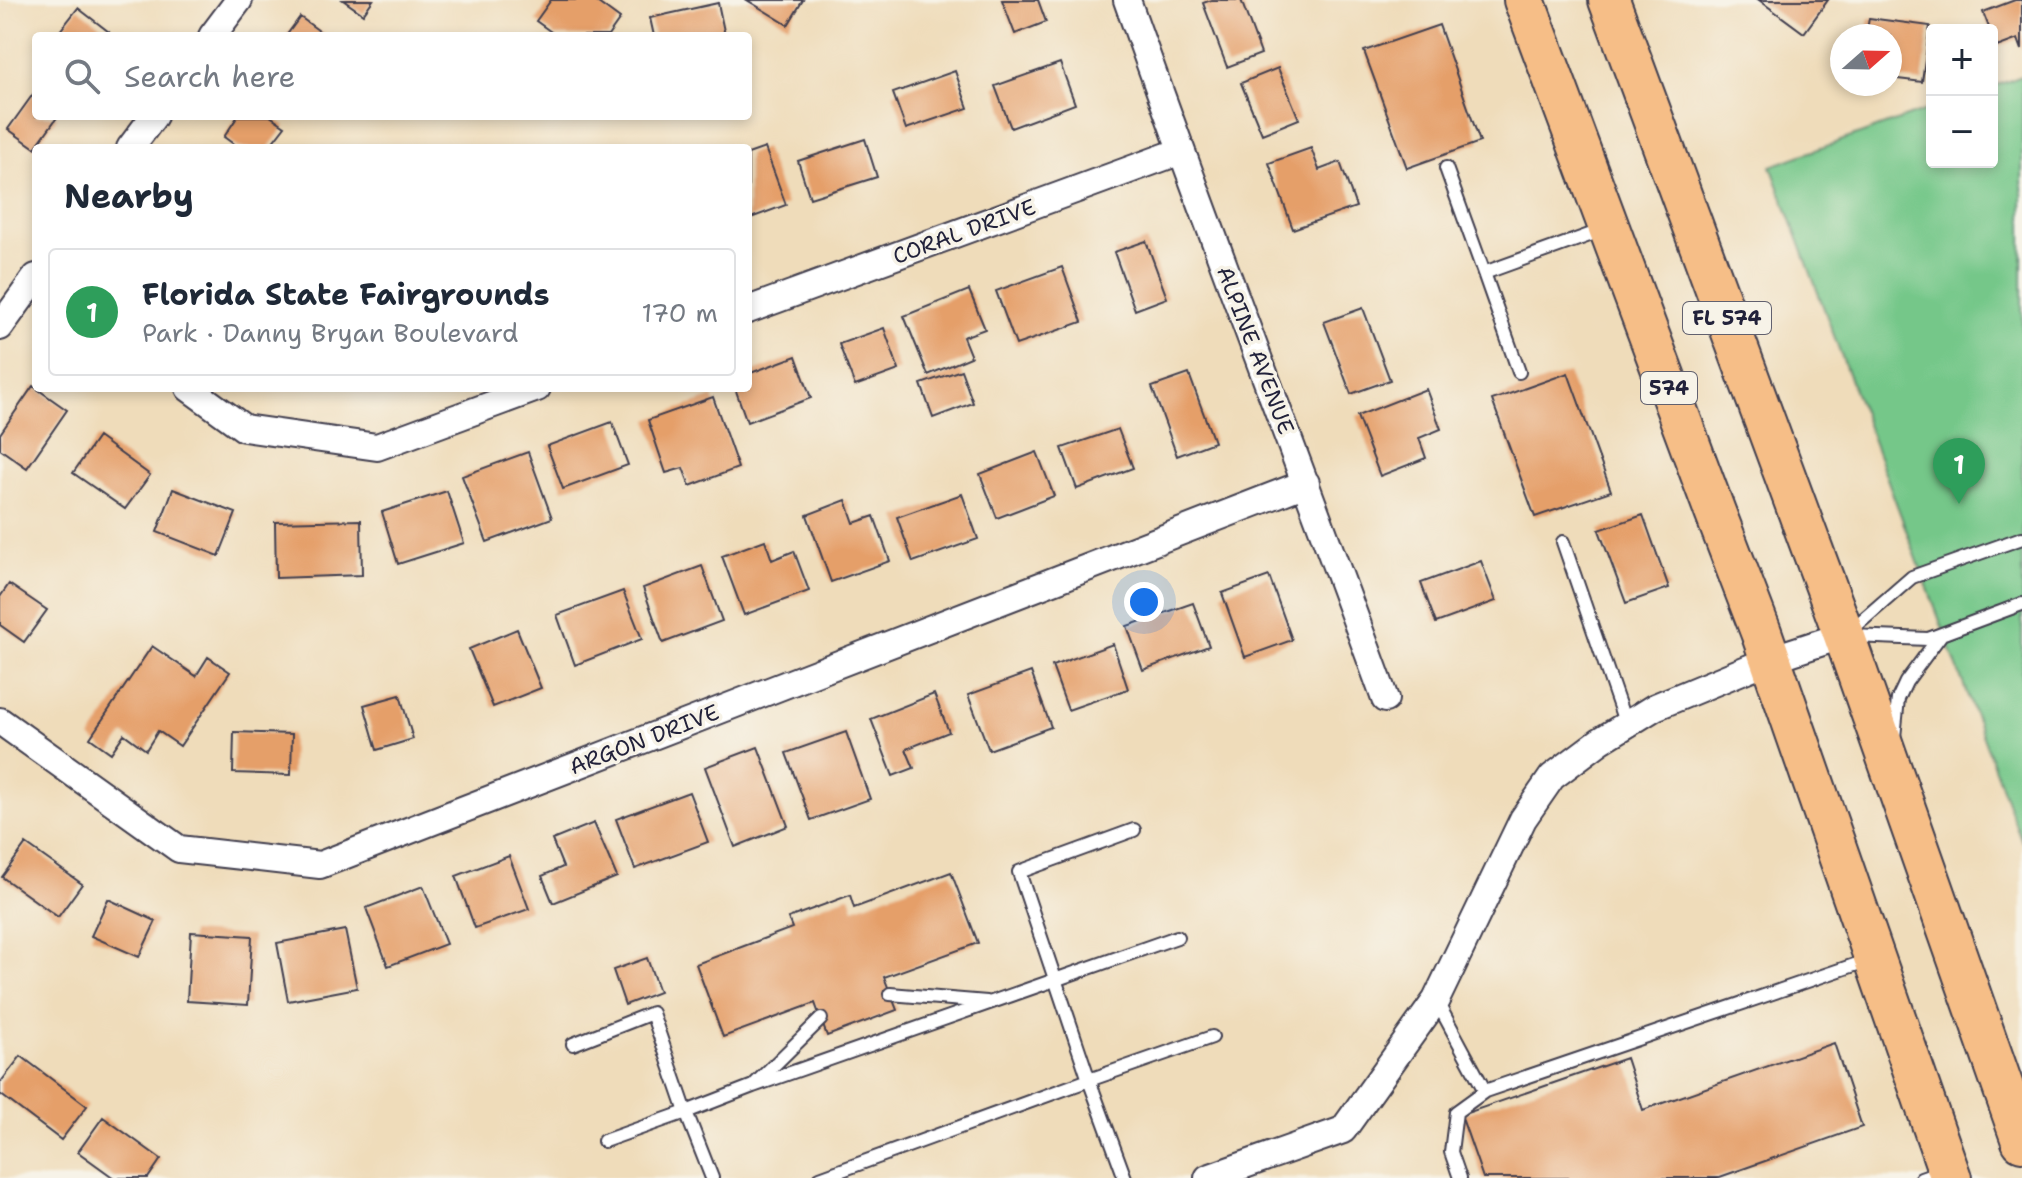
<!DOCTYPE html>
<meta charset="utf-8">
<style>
body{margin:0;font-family:"Shantell Sans",sans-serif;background:#f2f2f3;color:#1f2937}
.controls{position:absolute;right:24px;top:24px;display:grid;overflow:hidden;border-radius:8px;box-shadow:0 4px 12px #0003}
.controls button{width:72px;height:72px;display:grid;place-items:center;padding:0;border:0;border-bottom:2px solid #e0e1e3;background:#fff;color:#1f2937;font:40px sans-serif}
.compass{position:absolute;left:1830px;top:24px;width:72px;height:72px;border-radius:50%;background:#fff;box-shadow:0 4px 12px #0003;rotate:70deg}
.you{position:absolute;left:1144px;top:602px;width:28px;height:28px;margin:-20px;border:6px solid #fff;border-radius:50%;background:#1a73e8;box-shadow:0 0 0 12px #1a73e833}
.badge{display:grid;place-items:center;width:52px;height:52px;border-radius:50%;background:#7c3aed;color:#fff;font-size:26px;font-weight:700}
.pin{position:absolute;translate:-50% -66px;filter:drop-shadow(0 2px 4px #0008)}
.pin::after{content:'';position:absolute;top:42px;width:28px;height:24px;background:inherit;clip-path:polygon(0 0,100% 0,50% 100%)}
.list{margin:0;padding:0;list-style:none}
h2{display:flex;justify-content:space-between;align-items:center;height:104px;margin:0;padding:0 32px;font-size:34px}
h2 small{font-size:26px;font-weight:400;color:#747a83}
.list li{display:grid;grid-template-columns:52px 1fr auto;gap:24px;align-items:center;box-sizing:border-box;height:128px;margin:0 16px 16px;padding:0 16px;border:2px solid #e0e1e3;border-radius:8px}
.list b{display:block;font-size:30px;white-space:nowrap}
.list p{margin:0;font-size:26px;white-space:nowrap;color:#747a83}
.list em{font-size:26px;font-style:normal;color:#747a83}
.icon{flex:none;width:44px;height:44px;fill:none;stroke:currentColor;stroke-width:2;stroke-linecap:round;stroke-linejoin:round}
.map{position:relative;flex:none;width:2022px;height:1178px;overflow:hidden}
.search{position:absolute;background:#fff;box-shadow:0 4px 12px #0003;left:32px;top:32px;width:720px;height:88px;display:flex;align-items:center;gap:20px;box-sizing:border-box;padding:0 28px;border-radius:8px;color:#747a83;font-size:30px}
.panel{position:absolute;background:#fff;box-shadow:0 4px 12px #0003;left:32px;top:144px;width:720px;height:248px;border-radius:8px}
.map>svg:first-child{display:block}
.green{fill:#75c789;stroke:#4c7462;stroke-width:2}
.building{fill:#e59f69}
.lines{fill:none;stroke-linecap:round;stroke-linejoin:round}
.service-casing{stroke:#413e4e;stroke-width:16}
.minor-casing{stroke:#413e4e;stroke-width:30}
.primary-casing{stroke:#413e4e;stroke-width:44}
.service{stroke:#fff;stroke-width:12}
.minor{stroke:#fff;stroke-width:26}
.primary{stroke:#f6be87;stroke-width:40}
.labels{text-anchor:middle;stroke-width:7;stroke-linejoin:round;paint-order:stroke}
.shield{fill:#f7f3e8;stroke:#62616f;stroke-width:2}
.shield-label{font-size:20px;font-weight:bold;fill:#22223b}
.street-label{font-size:22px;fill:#22223b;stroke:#f7f3e8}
</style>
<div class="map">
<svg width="2022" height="1178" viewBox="0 0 2022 1178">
<rect width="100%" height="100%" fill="#f7f3e8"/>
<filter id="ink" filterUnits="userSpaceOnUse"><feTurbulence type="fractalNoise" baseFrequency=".0125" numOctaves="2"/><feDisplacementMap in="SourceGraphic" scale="16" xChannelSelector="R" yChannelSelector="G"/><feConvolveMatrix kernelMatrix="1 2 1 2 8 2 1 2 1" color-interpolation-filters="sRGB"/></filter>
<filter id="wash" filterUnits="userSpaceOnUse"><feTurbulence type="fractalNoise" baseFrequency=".006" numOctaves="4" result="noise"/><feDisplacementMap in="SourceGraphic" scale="32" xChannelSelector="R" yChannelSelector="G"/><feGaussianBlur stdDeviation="1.8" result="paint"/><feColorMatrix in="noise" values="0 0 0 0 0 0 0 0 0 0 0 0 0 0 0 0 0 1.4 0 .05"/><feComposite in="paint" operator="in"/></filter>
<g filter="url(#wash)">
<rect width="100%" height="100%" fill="#efdcba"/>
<path class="green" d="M2022,76V842L1771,166L1932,108V162H1992V87Z"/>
<g id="blocks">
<path class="building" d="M343,0H373L363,14Z
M551,0H594L620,19L608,36H553L554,34L536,21Z
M747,0H803L788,25Z
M1002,0H1038L1046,22L1015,34Z
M1211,0H1241L1261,54L1227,67L1203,3Z
M1759,0H1828L1804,33Z
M2015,0H2022V50L2018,39L1997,47L1992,30H1990L1983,12Z
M718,3L725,36H654L650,18Z
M78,8L109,32L106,36H56Z
M300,17L326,36H286Z
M1869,18L1930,26L1922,82L1890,78V36H1866Z
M1439,25L1480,142L1407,168L1364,51Z
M1060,63L1075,104L1011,128L995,86Z
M1278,68L1299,119L1262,134L1241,83Z
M955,71L968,108L906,129L893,93Z
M36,90V116H58L35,148L8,129Z
M238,116H270L285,126L268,148H239L224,137Z
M865,139L877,177L810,198L798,161Z
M765,148L786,205L748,219V154Z
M1311,148L1319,170L1340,162L1356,207L1293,229L1269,163Z
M1146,241L1167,298L1135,310L1114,252Z
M1062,267L1082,322L1016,345L996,291Z
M969,290L985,329L963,337L971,357L928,375L904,316Z
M1363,308L1390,380L1351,394L1324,322Z
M884,328L899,370L855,386L839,344Z
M796,356L811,398L747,422L735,388H748V374Z
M961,370L973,403L933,418L921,384Z
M1568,373L1611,491L1535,517L1492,400Z
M1189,374L1214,442L1177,456L1152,387Z
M33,386L67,410L27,468L0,449V434Z
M1426,389L1441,429L1419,438L1426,458L1380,476L1357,416Z
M713,397L738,468L690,486L683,468L666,473L648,420Z
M612,422L628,465L563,489L547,446Z
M1118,429L1133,468L1077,489L1062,448Z
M98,437L150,475L125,509L73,473Z
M528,452L552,518L487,542L462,476Z
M1037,452L1054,496L997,518L980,474Z
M173,489L236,513L219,556L157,532Z
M447,491L464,543L398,564L382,512Z
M962,494L978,539L913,562L897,517Z
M846,500L854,523L874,516L890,561L831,582L807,515Z
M1643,515L1669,588L1626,603L1599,530Z
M361,520L362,575L276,578L275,522Z
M765,540L772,560L794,551L809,591L744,615L722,556Z
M1481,561L1496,601L1436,623L1421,583Z
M702,566L722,621L663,643L643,588Z
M1269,576L1292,640L1245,657L1222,593Z
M9,584L47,610L24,642L0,625V597Z
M623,591L642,639L575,665L557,615Z
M1193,603L1209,646L1143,670L1127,626Z
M517,629L541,688L493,707L469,649Z
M1113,644L1128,689L1068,710L1052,666Z
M152,646L196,676L208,657L230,672L180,746L158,731L146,750L124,734L111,753L90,738Z
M1031,672L1051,727L989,750L968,695Z
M934,694L949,732L906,749L914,768L893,776L871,719Z
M400,695L413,739L377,750L364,705Z
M234,732L292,734L291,775L233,773Z
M846,732L870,799L811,820L786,753Z
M758,747L788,826L735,847L705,767Z
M689,792L708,842L635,869L616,819Z
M594,823L617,877L553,903L542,876L563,867L552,840Z
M26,844L82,884L58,917L2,877Z
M509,856L529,909L475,928L456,876Z
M951,872L978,943L884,977L897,1010L827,1036L815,1003L723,1037L696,964L792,928L788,918L850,895L854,908Z
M423,886L446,944L388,966L366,908Z
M108,899L156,921L139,957L91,936Z
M345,930L357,988L288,1001L277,943Z
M191,932L252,936L248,1005L187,1001Z
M647,958L659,992L625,1005L613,970Z
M1834,1043L1862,1127L1717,1178H1483L1461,1115L1626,1058L1643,1110Z
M21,1056L87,1106L61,1140L0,1094V1083Z
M103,1117L161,1159L148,1178H114L78,1152Z"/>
</g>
</g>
<g filter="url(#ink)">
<use href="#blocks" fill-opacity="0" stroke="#413e4e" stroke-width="2"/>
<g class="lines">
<g class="service-casing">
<path id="service" d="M1446,168L1484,273
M1519,372L1484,273L1606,229
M1563,542L1626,725
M1850,631L1912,577L2022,538
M1852,636L1928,639L2022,604
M1894,737L1898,699L1906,682L1940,636
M1134,830L1019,872L1089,1080L1212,1037
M890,994L987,1002
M1436,1000L1485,1091
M573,1044L652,1013L686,1112L712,1178
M755,1084L821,1019
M604,1141L686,1112L753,1086L1177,937
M820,1178L1089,1080L1125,1178
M1460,1178L1451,1152L1456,1112L1485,1091L1869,960
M1921,1178L1944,1170"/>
</g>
<g class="minor-casing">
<path id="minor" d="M1127,0C1210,234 1300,466 1385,699
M212,36L239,0
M130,148L154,116
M748,310L1181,151
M0,327L36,277
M189,388L244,428L377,447L537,388
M0,721L179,849L320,865L1306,483
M1208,1178L1343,1130L1436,1000L1523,819L1552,777L1600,741L1655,707L1771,659L1844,635"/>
</g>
<g class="primary-casing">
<path id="primary" d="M1524,0L1715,512L1761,632L1951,1178
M1609,0L1844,635L2022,1141"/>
</g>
<use href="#service" class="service"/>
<use href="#minor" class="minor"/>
<use href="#primary" class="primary"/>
</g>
</g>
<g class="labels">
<g class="shield">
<rect x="1683" y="302" width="88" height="32" rx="6"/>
<rect x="1641" y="372" width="56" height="32" rx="6"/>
</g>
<g class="shield-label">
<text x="1727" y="325">FL 574</text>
<text x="1669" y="395">574</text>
</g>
<g class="street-label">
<text transform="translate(964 231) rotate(-20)" y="8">CORAL DRIVE</text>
<text transform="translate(1256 350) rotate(69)" y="8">ALPINE AVENUE</text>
<text transform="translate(644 739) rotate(-21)" y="8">ARGON DRIVE</text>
</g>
</g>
</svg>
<div class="controls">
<button>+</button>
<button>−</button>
</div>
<svg class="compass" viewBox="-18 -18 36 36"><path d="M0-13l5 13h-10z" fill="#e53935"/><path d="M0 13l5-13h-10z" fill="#747a83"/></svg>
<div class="you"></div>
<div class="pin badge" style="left:1959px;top:504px;background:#2e9e5b">1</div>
<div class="search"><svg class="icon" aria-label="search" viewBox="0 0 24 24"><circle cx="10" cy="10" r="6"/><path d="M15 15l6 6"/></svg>Search here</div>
<section class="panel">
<h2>Nearby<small></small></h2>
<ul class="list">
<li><span class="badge" style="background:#2e9e5b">1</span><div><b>Florida State Fairgrounds</b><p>Park · Danny Bryan Boulevard</p></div><em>170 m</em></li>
</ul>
</section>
</div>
